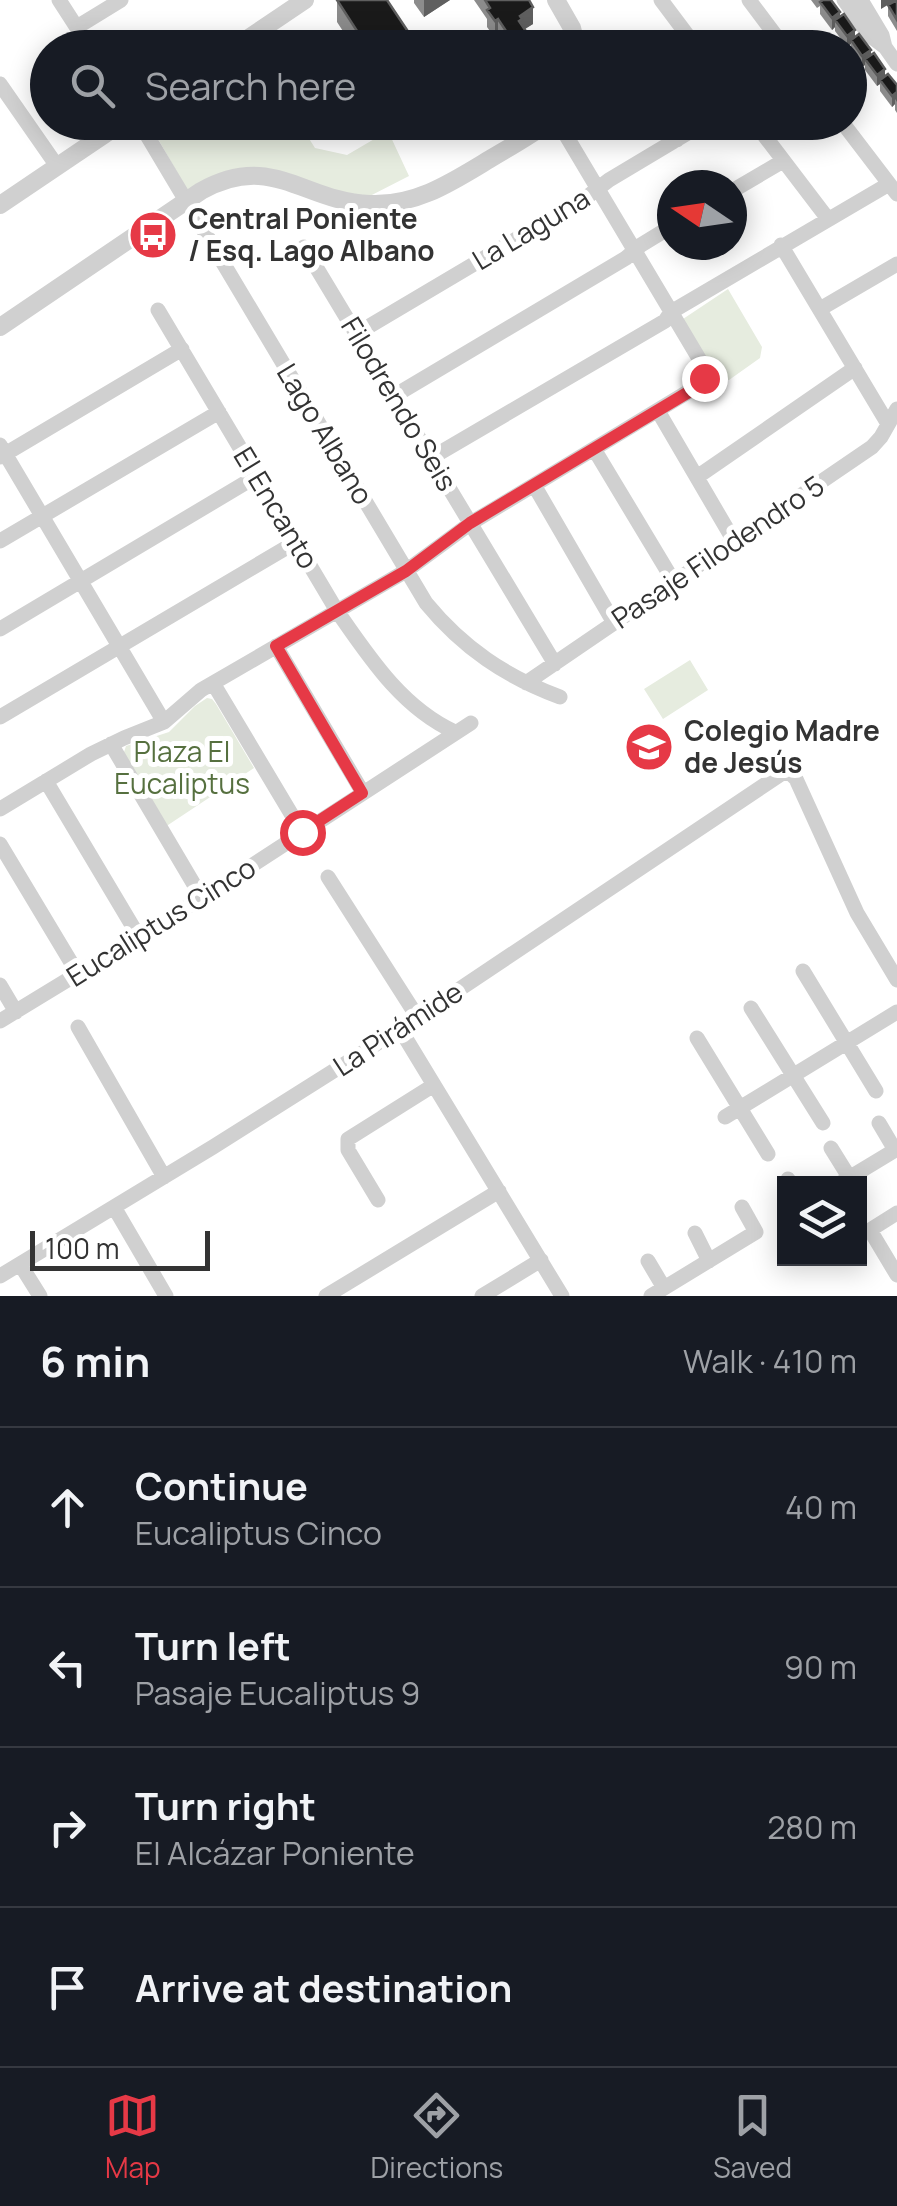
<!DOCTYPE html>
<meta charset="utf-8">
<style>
body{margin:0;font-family:Manrope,sans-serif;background:#242831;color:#f1f3f6}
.controls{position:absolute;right:30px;bottom:30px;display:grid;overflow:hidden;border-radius:0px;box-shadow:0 5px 25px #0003}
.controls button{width:90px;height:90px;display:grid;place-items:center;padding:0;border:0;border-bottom:2px solid #363941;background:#171b24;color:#f1f3f6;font:50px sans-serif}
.compass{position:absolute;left:657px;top:170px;width:90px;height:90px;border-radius:50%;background:#171b24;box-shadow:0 5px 25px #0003;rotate:283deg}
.scale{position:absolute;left:30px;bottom:25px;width:180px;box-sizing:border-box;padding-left:10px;border:5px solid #333;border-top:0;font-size:28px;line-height:35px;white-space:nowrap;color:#333;-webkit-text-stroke:8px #fff;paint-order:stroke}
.stop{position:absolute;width:30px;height:30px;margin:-22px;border:8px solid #e63946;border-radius:50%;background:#fff}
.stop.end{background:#e63946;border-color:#fff;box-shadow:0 2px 10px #0008}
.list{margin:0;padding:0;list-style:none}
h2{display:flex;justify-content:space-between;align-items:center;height:130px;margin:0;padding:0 40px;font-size:42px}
h2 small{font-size:32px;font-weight:400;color:#9ea1a6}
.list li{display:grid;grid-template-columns:65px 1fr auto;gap:30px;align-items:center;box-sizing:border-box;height:160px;padding:0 40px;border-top:2px solid #363941}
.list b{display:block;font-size:38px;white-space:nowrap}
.list p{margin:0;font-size:32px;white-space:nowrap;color:#9ea1a6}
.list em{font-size:32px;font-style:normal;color:#9ea1a6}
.icon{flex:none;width:55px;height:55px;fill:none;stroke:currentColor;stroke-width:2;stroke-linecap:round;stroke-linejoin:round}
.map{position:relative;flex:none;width:897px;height:1296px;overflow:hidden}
.search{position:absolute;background:#171b24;box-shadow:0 5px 25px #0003;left:30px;right:30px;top:30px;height:110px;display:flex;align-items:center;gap:25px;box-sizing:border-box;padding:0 35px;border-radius:55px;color:#9ea1a6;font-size:38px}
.sheet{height:770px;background:#171b24}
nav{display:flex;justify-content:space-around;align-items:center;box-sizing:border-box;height:140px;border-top:2px solid #363941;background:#171b24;font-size:28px;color:#9ea1a6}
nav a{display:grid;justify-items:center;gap:5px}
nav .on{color:#e63946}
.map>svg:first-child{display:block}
.green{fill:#e6ecdf}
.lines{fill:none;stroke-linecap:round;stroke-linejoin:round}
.minor{stroke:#d0d0d0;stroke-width:15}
.tertiary{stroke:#d0d0d0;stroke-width:18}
.wall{fill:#8c8c8c}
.shaded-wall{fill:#5f5f5f}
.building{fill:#1a1a1a;stroke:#5f5f5f;stroke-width:2.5}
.route{stroke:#e63946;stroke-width:12}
.labels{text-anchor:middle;stroke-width:10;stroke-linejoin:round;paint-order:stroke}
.poi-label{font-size:28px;font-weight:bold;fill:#333;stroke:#fff;text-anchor:start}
.street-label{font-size:28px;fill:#333;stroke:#fff}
.park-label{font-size:28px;fill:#56703f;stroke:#fff}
</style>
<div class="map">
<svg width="897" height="1296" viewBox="0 0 897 1296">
<rect width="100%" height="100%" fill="#fff"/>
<path class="green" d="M149,123H299L315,148L347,155L388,131L409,176L364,199L337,193L266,168L217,179L190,195Z
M728,289L762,347L760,358L729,380L716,377L683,319Z
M690,660L708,690L663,719L644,689Z
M207,698L212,699L216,704L254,768L165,827L123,755L126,746L169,732L195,706Z"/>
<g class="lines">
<path class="minor" d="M59,0L90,48
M661,0L697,48
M749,0L785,48
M844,0L869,35L885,47L897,64
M861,0L882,35L885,47
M77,27L121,0
M0,84L57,166
M139,122L426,603C463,648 506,677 560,697
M664,122L677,140
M754,122L828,219
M842,122L897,194
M732,191L783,161
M781,245L888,424
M304,247L555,664
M820,309L897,264
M158,310L337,611C369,657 402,708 455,732
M356,334L587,197L609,180L706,122
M394,396L626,258L641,245L672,226
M658,411L734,541
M0,445L164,722
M594,449L674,582
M0,457L182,349
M431,458L665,321L671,312L889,184
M697,477L855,368
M534,485L614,623
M0,541L219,412
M0,629L257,476
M276,646L363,793
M213,683L302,832
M526,683L872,447L881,437L897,409
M0,717L296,542
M111,744L202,898
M46,781L139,937
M0,809L91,754L124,738L164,722L201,690L406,571L471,523L701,384L705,374L704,367L558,122
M0,844L78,974
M328,877L418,1018
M803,971L876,1091
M0,985L16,1012
M751,1008L823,1123
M0,1021L202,898L471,723
M78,1027L164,1177
M400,1029L562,1296
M697,1038L768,1154
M725,1117L897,1012
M879,1123L895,1150
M831,1148L849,1177
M788,1179L791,1184
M839,1184L897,1149
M378,1200L348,1150V1139L434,1085
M114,1207L166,1296
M897,1213L870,1230L897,1275
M695,1233L709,1261
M648,1261L664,1288
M20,1264L40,1296
M0,1276L213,1147L400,1029L784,772L791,774L796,779L857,913L897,980
M326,1296L499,1191
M482,1296L541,1260
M651,1296L756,1232L742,1207"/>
<path class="tertiary" d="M556,0L572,28L577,48
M234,48L305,0
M0,205L123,122
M0,327L201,191C272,151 304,202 370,204C416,206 452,182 490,159C510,147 530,136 549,122"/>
</g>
<path class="wall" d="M337,0L415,48H354L337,22Z
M414,0H450L424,17L414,3Z
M474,0H529L533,24L524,29L534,48L502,42L498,36L495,38L487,27V19Z
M811,0H831L840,16L855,37L885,76L897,85V113L895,110V104L892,107L880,91V84L877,86L865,70V65L862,67L851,51V44L847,47L835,31V27L832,30L820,14V6L817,8Z
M897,0V31L888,16V5Z
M326,122H367L363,129L352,137H345L332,132Z"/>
<path class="shaded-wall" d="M424,0H450L424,17Z
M881,0H896L881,9Z
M533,7V24L522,31L519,38L520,16Z
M840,12V23L835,20V27L832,30V18Z
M498,19V36L495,38V21Z
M855,30V41L851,40V44L847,47V36Z
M871,50V61L865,59V65L862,67V56Z
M885,69V80H880V84L877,86V75Z
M897,92V102L895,99V104L892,107V96Z
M352,122H367L363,129L352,137Z"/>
<path class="building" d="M337,0H387L415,42L407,48H368Z
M485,0H529L533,7L520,16L522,19L519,21L534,43L529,48H520L512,35L510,37L498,19L495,21L487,10L490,8Z
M823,0H831L840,12L832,18L820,2Z
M897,0V20L888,5Z
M844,14L855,30L847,36L835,20Z
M859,34L871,50L862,56L851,40Z
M512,35L520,48H494Z
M874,53L885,69L877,75L865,59Z
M888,74L897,85V92L892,96L880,80Z"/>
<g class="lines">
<path class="route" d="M302,832L362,793L276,646L406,571L470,523L697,387L704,378"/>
</g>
<defs>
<g id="bus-disc" transform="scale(2.5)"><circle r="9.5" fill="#e63946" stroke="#fff"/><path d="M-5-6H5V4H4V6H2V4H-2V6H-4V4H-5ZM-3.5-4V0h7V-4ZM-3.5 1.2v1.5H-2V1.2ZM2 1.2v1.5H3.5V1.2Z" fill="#fff"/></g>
<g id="school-disc" transform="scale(2.5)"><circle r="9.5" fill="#e63946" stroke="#fff"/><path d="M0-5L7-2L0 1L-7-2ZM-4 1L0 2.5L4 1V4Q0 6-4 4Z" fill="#fff"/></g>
</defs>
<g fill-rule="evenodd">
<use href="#bus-disc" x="153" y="235"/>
<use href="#school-disc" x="649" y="747"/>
</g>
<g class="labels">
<g class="poi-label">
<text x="188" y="229">Central Poniente<tspan x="188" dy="32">/ Esq. Lago Albano</tspan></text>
<text x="684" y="741">Colegio Madre<tspan x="684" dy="32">de Jesús</tspan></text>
</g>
<g class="street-label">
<text transform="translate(531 229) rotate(-31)" y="10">La Laguna</text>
<text transform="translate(399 404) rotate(59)" y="10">Filodrendo Seis</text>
<text transform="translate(325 434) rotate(59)" y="10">Lago Albano</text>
<text transform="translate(276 508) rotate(59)" y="10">El Encanto</text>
<text transform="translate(718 552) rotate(-34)" y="10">Pasaje Filodendro 5</text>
<text transform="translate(161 922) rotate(-32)" y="10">Eucaliptus Cinco</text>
<text transform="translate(398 1029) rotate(-33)" y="10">La Pirámide</text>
</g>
<g class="park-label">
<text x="182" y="762">Plaza El<tspan x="182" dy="32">Eucaliptus</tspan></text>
</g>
</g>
</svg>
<div class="controls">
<button><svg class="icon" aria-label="layers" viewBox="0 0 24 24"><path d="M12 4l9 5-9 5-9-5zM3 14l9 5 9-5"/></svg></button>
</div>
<svg class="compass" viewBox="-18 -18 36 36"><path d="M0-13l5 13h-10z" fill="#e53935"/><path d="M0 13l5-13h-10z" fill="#9ea1a6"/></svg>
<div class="scale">100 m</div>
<div class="stop" style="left:302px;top:832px"></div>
<div class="stop end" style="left:704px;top:378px"></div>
<div class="search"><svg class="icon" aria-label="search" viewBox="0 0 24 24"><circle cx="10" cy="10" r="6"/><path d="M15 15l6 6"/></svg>Search here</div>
</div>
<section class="sheet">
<h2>6 min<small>Walk · 410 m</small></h2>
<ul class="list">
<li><svg class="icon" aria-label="ahead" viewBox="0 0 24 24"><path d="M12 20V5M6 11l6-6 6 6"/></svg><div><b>Continue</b><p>Eucaliptus Cinco</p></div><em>40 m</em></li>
<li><svg class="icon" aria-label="left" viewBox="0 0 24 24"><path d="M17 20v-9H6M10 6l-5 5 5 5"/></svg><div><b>Turn left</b><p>Pasaje Eucaliptus 9</p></div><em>90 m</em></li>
<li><svg class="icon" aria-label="right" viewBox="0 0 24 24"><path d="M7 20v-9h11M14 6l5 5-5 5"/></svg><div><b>Turn right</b><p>El Alcázar Poniente</p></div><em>280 m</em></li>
<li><svg class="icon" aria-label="arrive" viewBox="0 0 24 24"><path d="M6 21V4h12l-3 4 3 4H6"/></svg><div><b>Arrive at destination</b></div></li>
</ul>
</section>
<nav>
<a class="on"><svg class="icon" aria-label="map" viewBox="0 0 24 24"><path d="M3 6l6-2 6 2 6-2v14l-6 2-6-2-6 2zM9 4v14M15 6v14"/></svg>Map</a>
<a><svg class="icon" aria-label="directions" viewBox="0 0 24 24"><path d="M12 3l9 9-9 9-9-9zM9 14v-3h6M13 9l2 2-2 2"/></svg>Directions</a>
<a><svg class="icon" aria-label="saved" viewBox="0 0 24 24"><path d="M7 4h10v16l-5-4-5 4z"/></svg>Saved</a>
</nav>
